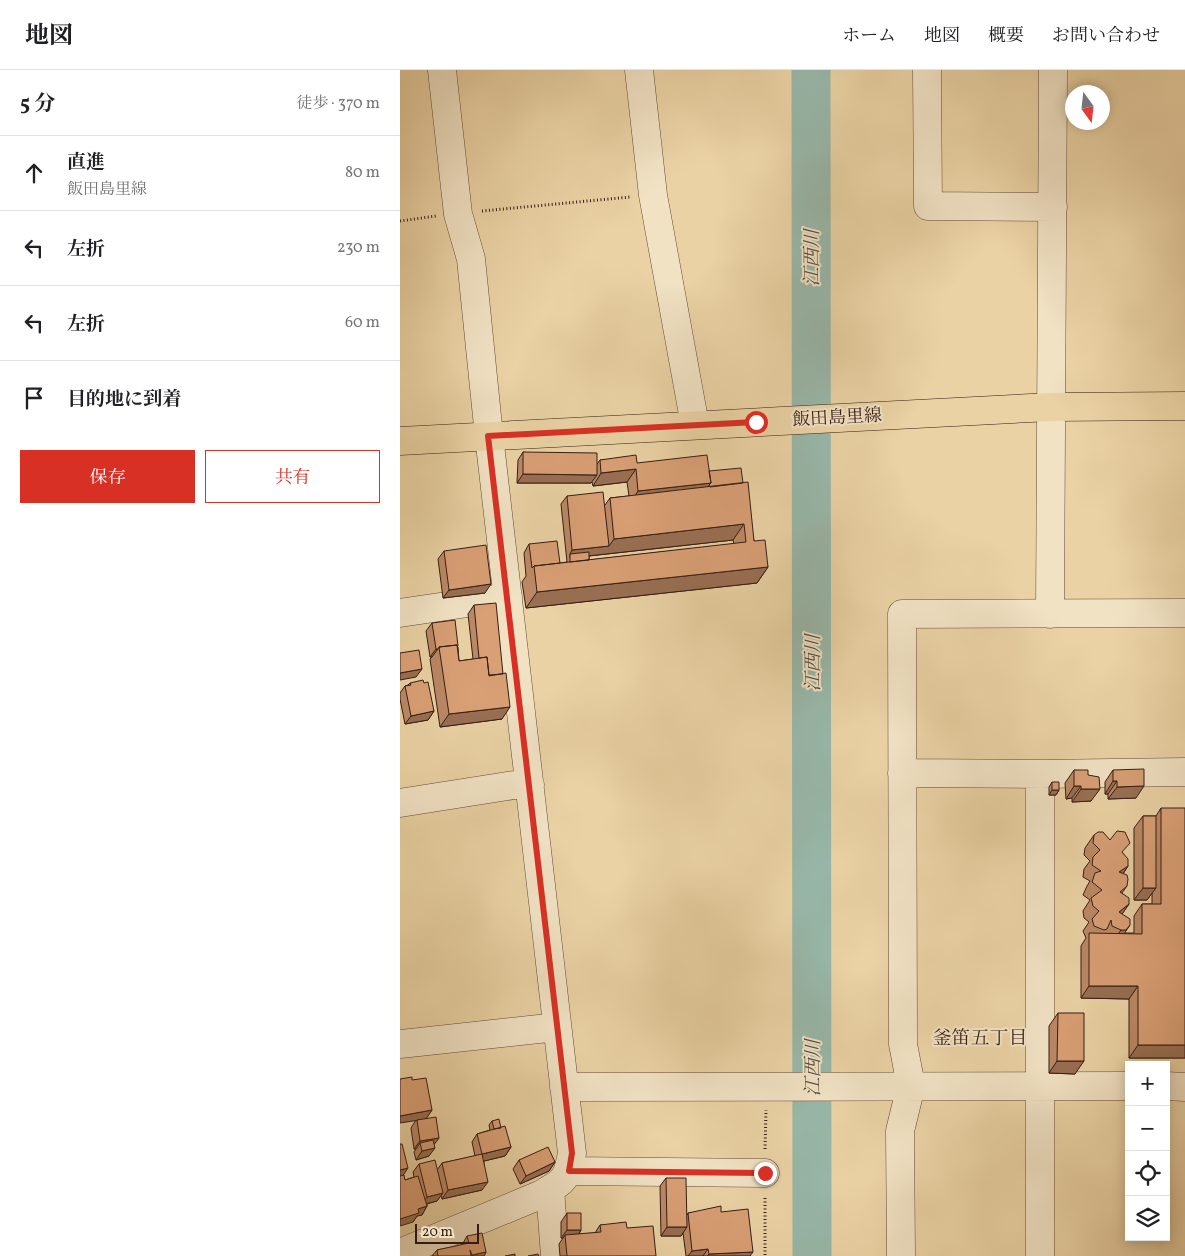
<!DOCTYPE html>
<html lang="ja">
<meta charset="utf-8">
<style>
body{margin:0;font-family:Vollkorn,"Noto Serif JP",serif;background:#f2f2f2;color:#202124}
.controls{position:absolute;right:15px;bottom:15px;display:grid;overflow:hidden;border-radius:0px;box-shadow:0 2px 12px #0003}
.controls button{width:45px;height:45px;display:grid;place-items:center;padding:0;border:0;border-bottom:1px solid #e0e0e0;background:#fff;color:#202124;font:25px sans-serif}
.compass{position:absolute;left:665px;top:15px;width:45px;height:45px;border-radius:50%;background:#fff;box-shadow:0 2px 12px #0003;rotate:165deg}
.scale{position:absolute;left:15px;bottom:12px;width:64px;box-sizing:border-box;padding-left:5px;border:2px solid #361d14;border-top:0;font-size:14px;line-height:18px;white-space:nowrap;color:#361d14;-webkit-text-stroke:4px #f1e2c4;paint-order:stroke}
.stop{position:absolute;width:15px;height:15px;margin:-11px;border:4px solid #d93025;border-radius:50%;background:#fff}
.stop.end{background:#d93025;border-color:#fff;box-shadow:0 1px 5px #0008}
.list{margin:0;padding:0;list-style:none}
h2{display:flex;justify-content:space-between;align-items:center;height:65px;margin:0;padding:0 20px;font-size:21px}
h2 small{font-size:16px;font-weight:400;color:#757577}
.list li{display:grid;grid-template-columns:32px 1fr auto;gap:15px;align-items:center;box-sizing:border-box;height:75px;padding:0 20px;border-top:1px solid #e0e0e0}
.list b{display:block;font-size:19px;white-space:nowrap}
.list p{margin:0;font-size:16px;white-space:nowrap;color:#757577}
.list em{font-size:16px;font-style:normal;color:#757577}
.actions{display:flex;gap:10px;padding:15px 20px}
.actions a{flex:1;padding:11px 0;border:1px solid #d93025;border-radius:0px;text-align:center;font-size:18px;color:#d93025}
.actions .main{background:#d93025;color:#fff}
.icon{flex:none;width:28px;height:28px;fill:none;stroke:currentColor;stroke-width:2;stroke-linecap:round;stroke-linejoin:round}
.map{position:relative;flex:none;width:785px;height:1186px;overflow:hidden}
header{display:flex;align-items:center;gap:30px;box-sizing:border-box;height:70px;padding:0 25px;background:#fff;border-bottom:1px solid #e0e0e0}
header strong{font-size:24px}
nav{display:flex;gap:28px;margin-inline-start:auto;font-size:18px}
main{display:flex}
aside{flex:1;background:#fff}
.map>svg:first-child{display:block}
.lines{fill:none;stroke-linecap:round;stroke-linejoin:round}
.river{stroke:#98b7a9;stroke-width:39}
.minor-casing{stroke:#634a38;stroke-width:29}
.major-casing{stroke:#361d14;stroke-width:29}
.path{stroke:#361d14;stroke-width:3;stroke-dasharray:1 2.5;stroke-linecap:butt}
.minor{stroke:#f1e2c4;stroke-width:28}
.major{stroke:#ead2a4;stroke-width:28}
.wall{fill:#bb8965;stroke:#361d14;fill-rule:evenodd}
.shaded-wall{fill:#986f52;stroke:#361d14}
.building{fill:#d99f75;stroke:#361d14}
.route{stroke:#d93025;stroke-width:6}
.labels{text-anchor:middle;stroke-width:4;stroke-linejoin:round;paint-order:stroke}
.street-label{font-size:18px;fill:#361d14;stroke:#f1e2c4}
.water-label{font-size:19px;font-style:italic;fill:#534b41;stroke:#f1e2c4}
.neighbourhood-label{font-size:19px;fill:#361d14;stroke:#f1e2c4}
</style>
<header>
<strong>地図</strong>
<nav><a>ホーム</a><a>地図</a><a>概要</a><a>お問い合わせ</a></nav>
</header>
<main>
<aside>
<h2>5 分<small>徒歩 · 370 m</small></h2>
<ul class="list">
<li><svg class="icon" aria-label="ahead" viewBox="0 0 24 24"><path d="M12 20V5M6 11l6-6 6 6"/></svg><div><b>直進</b><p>飯田島里線</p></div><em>80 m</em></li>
<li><svg class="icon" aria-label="left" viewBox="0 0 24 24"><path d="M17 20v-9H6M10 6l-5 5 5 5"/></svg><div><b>左折</b></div><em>230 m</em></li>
<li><svg class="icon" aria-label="left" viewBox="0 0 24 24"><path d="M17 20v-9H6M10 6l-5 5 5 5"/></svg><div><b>左折</b></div><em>60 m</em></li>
<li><svg class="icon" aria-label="arrive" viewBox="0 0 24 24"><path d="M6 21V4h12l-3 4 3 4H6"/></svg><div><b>目的地に到着</b></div></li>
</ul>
<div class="actions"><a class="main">保存</a><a>共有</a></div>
</aside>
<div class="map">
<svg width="785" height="1186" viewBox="0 0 785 1186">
<rect width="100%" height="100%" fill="#ead2a4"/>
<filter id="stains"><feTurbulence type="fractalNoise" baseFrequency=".004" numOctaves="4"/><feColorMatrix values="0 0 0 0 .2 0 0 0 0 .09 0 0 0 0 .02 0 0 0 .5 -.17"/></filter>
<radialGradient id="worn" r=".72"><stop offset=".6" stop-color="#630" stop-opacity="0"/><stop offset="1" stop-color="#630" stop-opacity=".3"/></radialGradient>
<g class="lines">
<path class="river" d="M411,0L412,1186"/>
<g class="minor-casing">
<path id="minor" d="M239,0L253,125L295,355
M527,0L528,136L653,137
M0,543L108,527
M650,544L653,0
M502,703L640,704V1186
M640,704L785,702
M0,733L114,715H130
M0,974L157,957
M766,1016L785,1017
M164,1017L729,1016
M169,1101L365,1103
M150,1119L155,1186
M0,1183L140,1125C164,1111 167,1111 172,1083L89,366L71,189L58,144L42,0
M501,1186L500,1061L511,1016L503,974L502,544L785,543"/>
</g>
<g class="major-casing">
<path id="major" d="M0,371L651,337L785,336"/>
</g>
<path class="path" d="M82,141L230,127
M0,151L36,146
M365,1079L366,1040
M365,1128V1186"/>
<use href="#minor" class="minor"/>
<use href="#major" class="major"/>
</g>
<path class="wall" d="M123,382L197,394L200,390L309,401L343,413L354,471L368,497L357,513L126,538L122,512L126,506L124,483L129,474L160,493L167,492L161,434L167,426L205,435L210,428L229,426L227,412L193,416L192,412L191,413H117L118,390ZM333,470L334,474L189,490V486Z
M44,481L85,523L43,528L38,489Z
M74,535L102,649L40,657L30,589L32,587H30L26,561L32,553L58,577L59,591L73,589L68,544Z
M10,613L34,641L28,650L5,654L0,629V623L5,616L8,615Z
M674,700L688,705L691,731L672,732V728L666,729L665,713Z
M713,700L736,728L708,729V724H705V712Z
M652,712L659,720L656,725H649V717Z
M761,738L785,988H729V929L681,928V876L686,868L683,861L689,852L684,848L683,841L690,830L683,825L687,816L690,811L683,807L684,799L690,791L684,785L685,778L694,765L710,770L723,783L728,796L723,804L727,816L722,823L729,834L722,844L724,863H734V846L742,834H752V823L747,830H734V758L743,746H756Z
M658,943L675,1004L649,1003V956Z
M12,1010L32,1040L26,1048L39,1068L34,1074L29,1086L16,1090L14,1082L16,1079H14L11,1058L16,1050Z
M92,1051L101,1058L111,1077L105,1086L84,1091L82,1120L42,1129L41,1125L37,1131L27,1134V1136L22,1145L17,1146L13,1152L3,1105L5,1110L14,1107L13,1102L19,1094L37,1100L42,1093L75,1086L72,1072L77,1064L90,1060L89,1055Z
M119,1090L155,1092L149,1101L120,1114L113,1099Z
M266,1108L287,1145L288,1143L321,1142L350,1186H286L283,1163L281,1166H261L260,1116Z
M167,1143L181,1160L179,1164L195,1163L200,1155L227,1158L256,1186H160L159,1174L163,1168H161V1152Z
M67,1166L86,1182L84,1186H32L37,1180L62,1175Z"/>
<path class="shaded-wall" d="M236,399L227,412L193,416L201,403Z
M123,404L197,405L191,413H117Z
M311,413L302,425L230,434L238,421Z
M344,454L333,470L170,488V484L172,480L209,476L214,469Z
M368,497L357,513L126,538L137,522Z
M91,514L85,523L43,528L49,520Z
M36,579H38L32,587H30Z
M22,599L16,607L0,610V603Z
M110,637L102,649L40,657L49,644Z
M34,641L28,650L5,654L11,646Z
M713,711H717L708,724H705Z
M674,716H681L672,728L666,729Z
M744,716L736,728L708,729L717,717Z
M681,719H700L691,731L672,732Z
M652,720H659L656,725H649Z
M728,796L720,808L719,802Z
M743,818H756L747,830H734Z
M729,834L720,847L719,842Z
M730,855L722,867L712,872L721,860Z
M689,916H738L729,929L681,928Z
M738,975H785V988H729Z
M657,991H684L675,1004L649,1003Z
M32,1040L26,1049L0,1053V1046Z
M39,1068L33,1076L20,1073L16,1079H14L20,1071Z
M111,1077L105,1086L76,1093L82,1084Z
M35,1078L29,1086L16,1090L22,1081Z
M155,1092L149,1101L120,1114L126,1106Z
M8,1098L2,1107H0V1100Z
M88,1112L82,1120L42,1129L48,1120Z
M43,1123L37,1131L21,1135L27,1127Z
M27,1136L22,1145L17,1146L13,1152L0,1156V1149L18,1139Z
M267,1157H287L281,1166H261Z
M167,1160H181L175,1169L165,1165L163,1168H161Z
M308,1179L303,1186H288L292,1181Z
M86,1182L84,1186H72V1185Z
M353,1182L350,1186H307L309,1184Z"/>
<path class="building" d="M123,382L197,383V405L123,404Z
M236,385L237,393L307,385L311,413L238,421L236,399L201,403L200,390Z
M341,398L343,413L310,417L309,415L311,413L309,401Z
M348,412L354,471L365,470L368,497L137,522L134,496L346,472L344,454L214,469L210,428Z
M203,422L209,476L172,480L167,426Z
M157,471L160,493L134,496L132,498L129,474Z
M86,475L91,514L49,520L44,481Z
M189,482V490L170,492V484Z
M96,533L103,604L89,605L87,587L79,588L74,535Z
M55,550L58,576H57V575L39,577L38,579H36L32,553Z
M57,575L59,591L87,587L89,606L106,603L110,637L49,644L39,577Z
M19,580L22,599L0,603V583Z
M23,610L24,613L28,612L34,641L11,646L5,616L11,615L10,613Z
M744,699V716L717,717V711H713V700Z
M674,700H688V705L699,707L700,719H681V716H674Z
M652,712H659V720H652Z
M761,738H785V975H738V916H689V863L742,864V834H761Z
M743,746H756V818H743Z
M717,761L725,762L730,773L722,782L728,789V796L719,802L727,805L728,809L727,816L720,822L729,828V834L719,842L730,849V855L726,860H721L712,856L711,850L707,859L704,860L694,856L692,849L699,841L693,836L691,828L702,820L692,812L695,803L701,801L692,795L693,787L700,780L693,773L694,765L698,762H703L710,770Z
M658,943H684V991H657Z
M12,1007V1010L26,1008L32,1040L0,1046V1009Z
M36,1047L39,1068L20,1071L17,1050Z
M99,1049L101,1058L94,1059L92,1051Z
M105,1056L111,1077L82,1084L77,1064Z
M33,1070L35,1078L22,1081L20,1073Z
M0,1074H2L8,1098L0,1100Z
M148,1077L155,1092L126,1106L119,1090Z
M82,1084L88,1112L48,1120L42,1093Z
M35,1090L43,1123L27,1127L19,1094Z
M4,1105L5,1110L18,1106L27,1136L18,1139L19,1143L0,1149V1106Z
M266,1108H286L287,1157H267Z
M321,1136V1142L348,1139L353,1182L309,1184L308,1179L292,1181L288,1143Z
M167,1143H181V1160H167Z
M226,1152L227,1158L253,1156L256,1186H167L165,1165L201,1162L200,1155Z
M82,1163L86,1182L72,1185L70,1180L71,1186H38L37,1180L69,1173L67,1166Z
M115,1184V1186H105Z
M138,1184L139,1186H128Z"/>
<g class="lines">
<path class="route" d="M356,352L88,366L172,1083L169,1101L365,1103"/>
</g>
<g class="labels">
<g class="street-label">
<text transform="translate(437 347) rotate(-3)" y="6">飯田島里線</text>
</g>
<g class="water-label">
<text transform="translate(411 188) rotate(-90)" y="7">江西川</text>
<text transform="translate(412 593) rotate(-90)" y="7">江西川</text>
<text transform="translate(412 998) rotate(-90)" y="7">江西川</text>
</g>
<g class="neighbourhood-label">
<text x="580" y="974">釜笛五丁目</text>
</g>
</g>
<rect width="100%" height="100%" filter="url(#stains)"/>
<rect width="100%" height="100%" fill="url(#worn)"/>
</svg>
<div class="controls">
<button>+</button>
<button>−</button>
<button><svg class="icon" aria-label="locate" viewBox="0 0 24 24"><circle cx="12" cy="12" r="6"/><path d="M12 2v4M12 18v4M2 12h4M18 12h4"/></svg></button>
<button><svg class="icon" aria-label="layers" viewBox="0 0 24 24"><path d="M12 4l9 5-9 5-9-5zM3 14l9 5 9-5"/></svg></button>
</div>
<svg class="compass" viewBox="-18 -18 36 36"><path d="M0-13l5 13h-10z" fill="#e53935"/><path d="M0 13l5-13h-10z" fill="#757577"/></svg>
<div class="scale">20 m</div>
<div class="stop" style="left:356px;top:352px"></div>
<div class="stop end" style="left:365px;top:1103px"></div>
</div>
</main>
